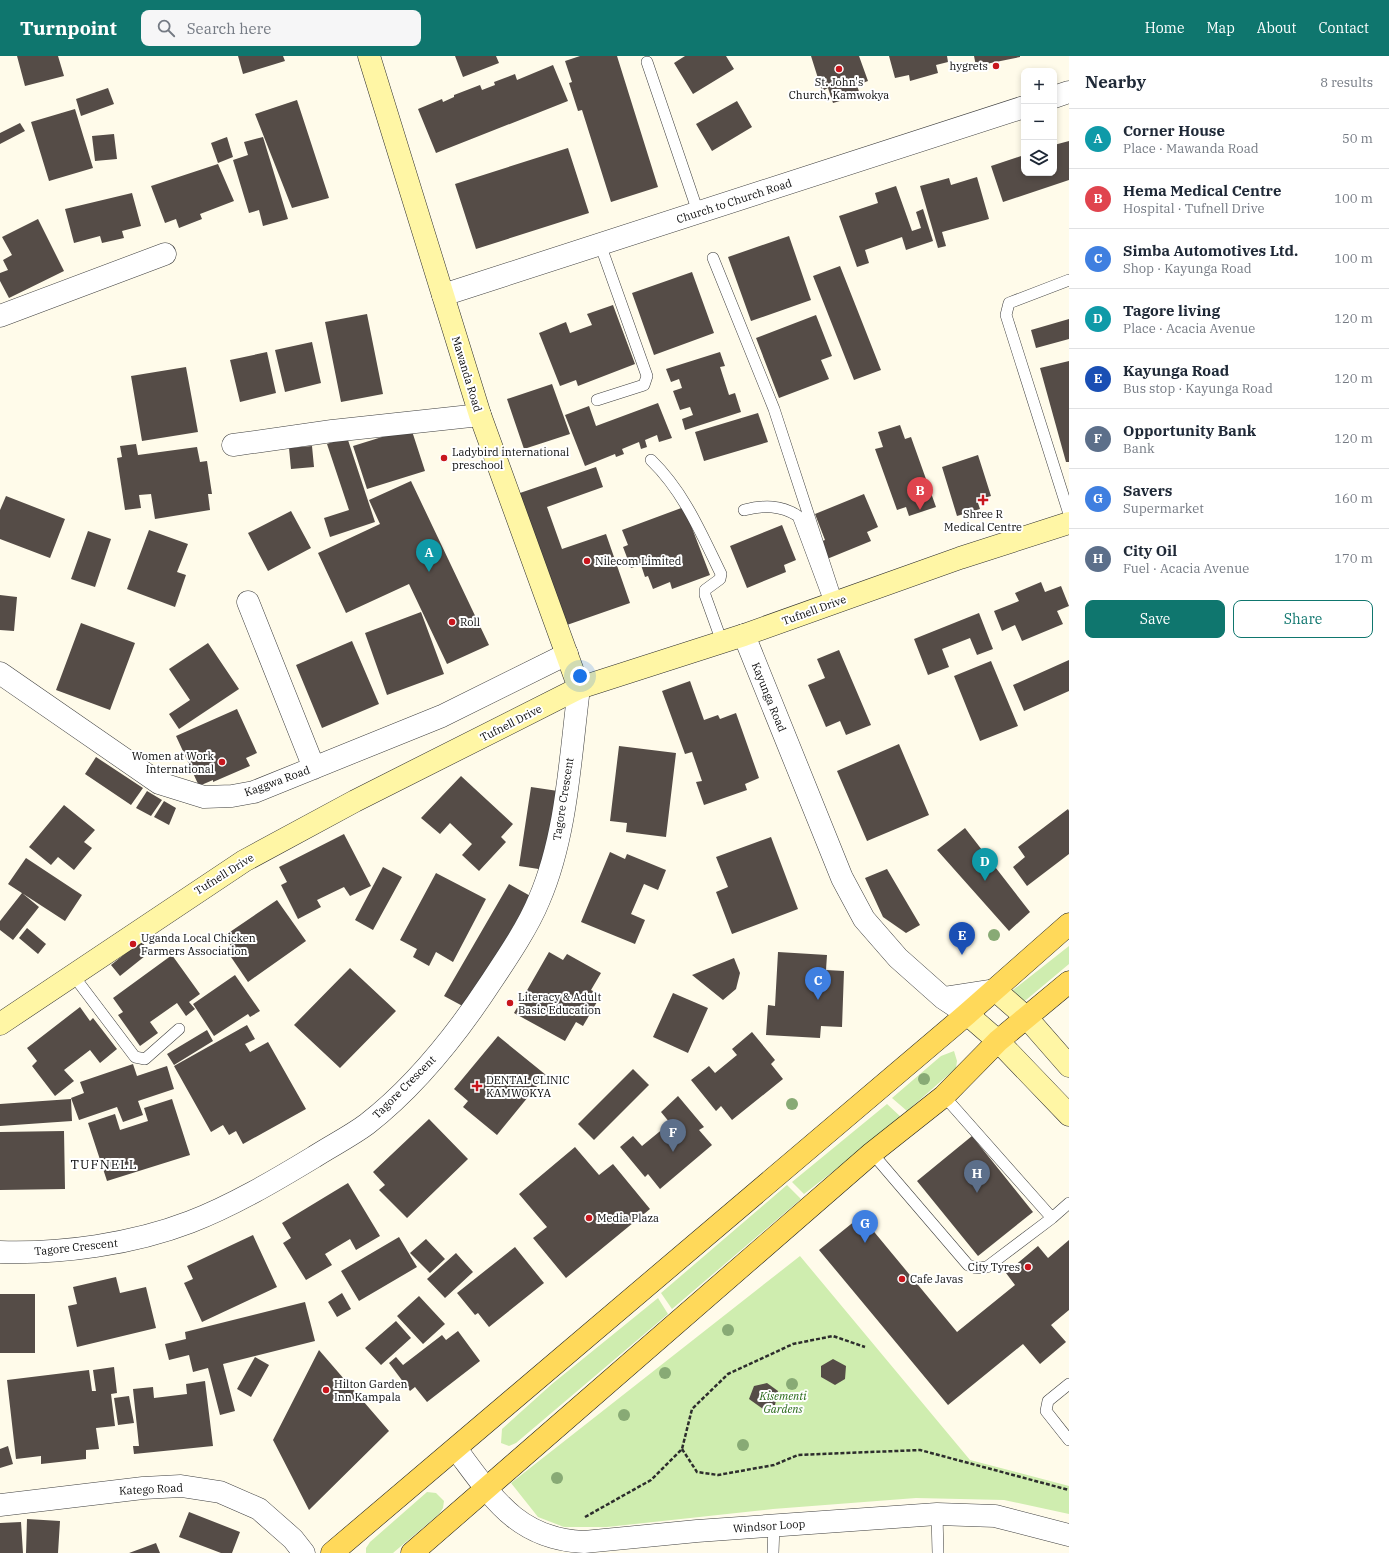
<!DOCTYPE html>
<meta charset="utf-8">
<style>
body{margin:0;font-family:"IBM Plex Serif",serif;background:#f6f6f7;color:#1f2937}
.controls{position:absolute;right:12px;top:12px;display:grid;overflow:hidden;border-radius:8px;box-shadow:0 2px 6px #0003}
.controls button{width:36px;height:36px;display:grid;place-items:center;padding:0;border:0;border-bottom:1px solid #e0e1e3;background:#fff;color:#1f2937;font:20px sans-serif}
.you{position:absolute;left:580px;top:620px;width:14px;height:14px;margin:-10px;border:3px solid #fff;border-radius:50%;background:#1a73e8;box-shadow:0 0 0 6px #1a73e833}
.badge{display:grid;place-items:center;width:26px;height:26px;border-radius:50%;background:#0f766e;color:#fff;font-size:13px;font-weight:700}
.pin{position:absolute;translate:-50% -33px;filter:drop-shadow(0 1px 2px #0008)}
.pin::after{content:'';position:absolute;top:21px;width:14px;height:12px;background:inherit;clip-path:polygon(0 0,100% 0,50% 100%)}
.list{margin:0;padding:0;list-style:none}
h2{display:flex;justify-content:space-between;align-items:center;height:52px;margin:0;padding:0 16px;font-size:17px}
h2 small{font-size:13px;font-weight:400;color:#747a83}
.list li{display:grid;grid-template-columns:26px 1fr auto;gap:12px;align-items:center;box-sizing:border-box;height:60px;padding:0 16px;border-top:1px solid #e0e1e3}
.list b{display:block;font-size:15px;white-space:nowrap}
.list p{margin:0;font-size:13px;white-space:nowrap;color:#747a83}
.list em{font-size:13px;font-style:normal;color:#747a83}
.actions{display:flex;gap:8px;padding:12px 16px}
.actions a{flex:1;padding:9px 0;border:1px solid #0f766e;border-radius:8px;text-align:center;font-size:14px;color:#0f766e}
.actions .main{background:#0f766e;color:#fff}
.icon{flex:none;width:22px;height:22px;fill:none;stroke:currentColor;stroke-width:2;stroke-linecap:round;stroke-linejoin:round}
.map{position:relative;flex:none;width:1069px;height:1497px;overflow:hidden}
header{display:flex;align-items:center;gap:24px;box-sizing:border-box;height:56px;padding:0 20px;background:#0f766e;color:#fff}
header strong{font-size:19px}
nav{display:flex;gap:22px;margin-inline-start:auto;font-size:14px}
.search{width:280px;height:36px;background:#f6f6f7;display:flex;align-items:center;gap:10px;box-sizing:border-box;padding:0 14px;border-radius:8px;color:#747a83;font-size:15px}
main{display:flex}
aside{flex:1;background:#fff}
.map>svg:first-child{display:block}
.green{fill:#cfedaf}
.building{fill:#554c47}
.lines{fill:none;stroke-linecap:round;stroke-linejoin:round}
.lane-casing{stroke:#3e3e3e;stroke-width:12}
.street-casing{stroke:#3e3e3e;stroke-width:23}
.secondary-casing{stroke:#2d2d2d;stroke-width:23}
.primary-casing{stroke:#1c1c1c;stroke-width:23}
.path{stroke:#2d2d2d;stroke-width:2.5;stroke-dasharray:4 2;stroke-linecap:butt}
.lane{stroke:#fff;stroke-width:11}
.street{stroke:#fff;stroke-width:22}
.secondary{stroke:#fff6a5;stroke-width:22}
.primary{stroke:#ffd95a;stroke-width:22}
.tree{fill:#88aa75}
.poi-dot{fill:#c8161d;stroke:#fff;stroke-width:1.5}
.labels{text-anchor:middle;stroke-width:4;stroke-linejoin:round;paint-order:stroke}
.poi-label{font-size:11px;fill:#0b0b0b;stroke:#fff;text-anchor:start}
.street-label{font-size:11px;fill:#0b0b0b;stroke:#fff}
.park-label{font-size:11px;font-style:italic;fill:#266816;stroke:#fff}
.quarter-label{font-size:13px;letter-spacing:1px;fill:#0b0b0b;stroke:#fff}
</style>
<header>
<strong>Turnpoint</strong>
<div class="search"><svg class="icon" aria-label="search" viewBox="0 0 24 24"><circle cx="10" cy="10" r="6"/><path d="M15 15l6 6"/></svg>Search here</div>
<nav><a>Home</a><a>Map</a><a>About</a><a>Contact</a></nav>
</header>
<main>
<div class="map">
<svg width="1069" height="1497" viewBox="0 0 1069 1497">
<rect width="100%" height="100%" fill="#fffbea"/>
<path class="green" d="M1069,890V908L1026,944L1019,946L1014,942L1013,934Z
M954,995L957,1005L956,1012L907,1055L892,1042L941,1000Z
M887,1048L902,1062L804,1138L792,1126Z
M787,1129L801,1143L672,1253L661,1237Z
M800,1200L970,1404L1069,1430V1458L1004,1444L916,1442L773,1453L607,1471H564L538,1461L511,1427Z
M658,1242L668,1258L516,1387L509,1390L501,1387L502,1373L552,1328Z
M427,1436L436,1437L444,1445L443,1452L439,1458L393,1497H366V1492L370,1486Z"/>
<path class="building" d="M17,0H58L64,20L25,30Z
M238,0H283L285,5L243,18Z
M455,0H496L499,7L463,21Z
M580,0H617L658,131L611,146L582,54L578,55L569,27L572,26L565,5Z
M685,0H726L734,13L693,38L674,7Z
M811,0H859L868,25L857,29L860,39L833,47L828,32L822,35Z
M889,0H947L948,6L936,9L938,17L910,25L909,19L895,22Z
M974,0H1020V1L976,10Z
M553,9L568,45L436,97L418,53L442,43L443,46L454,41V39L480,29L482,34L495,29L494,26L515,18L517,24Z
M108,32L114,48L81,60L76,43Z
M297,44L329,142L292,152L255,58Z
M737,45L752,71L712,95L696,68Z
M75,53L93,112L49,125L31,66Z
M20,67L25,75L0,88V77Z
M114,78L117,103L95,105L92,80Z
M227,81L233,101L218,107L211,87Z
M263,81L288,163L263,170L259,154L249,157L233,104L248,99L244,86Z
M1069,85V124L1003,146L991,110L1024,99V117H1054V89Z
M568,92L589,157L476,193L455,128Z
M218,108L234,145L200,158L202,163L179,172L176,163L165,167L151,130Z
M977,121L989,163L942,176L946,190L938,192L920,130L949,122L951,129Z
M896,130L912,175L921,172L916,156L923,153L933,185L906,194L902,181L865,194L869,207L857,211L839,160L878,147L875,137Z
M132,137L141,170L122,175L124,182L102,187L100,180L74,187L65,153Z
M38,163L64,215L9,242L0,225V217L8,214L3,204L12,199L2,181Z
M789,180L811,244L751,265L728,201Z
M840,210L881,314L854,324L813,220Z
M692,216L714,277L654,299L632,237Z
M613,249L635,308L578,330L576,324L560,330L539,277L566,266L570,277L592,269L587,258Z
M367,258L383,338L341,346L325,266Z
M816,259L832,300L821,304L829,323L779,342L756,282Z
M1069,263V283L1036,292L1031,274Z
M312,286L321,327L285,336L275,294Z
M267,296L276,337L240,346L230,304Z
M720,296L725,310L720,311L729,339L735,337L741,356L685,374L682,363L693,359L690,351L680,354L673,335L682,332L679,323L671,326L666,313Z
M1069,305V406H1066L1040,312Z
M186,311L198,376L142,385L131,320Z
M552,328L570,378L524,393L507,343Z
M658,347L672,382L659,386L657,379L645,384L647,391L641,393L639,386L622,393L624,398L616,401L615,398L585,410L565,359L589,350L596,370Z
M758,357L768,386L704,405L695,376Z
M900,369L905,383L911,381L936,451L909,460L906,451L897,454L875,393L883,391L878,376Z
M411,372L425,415L367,433L353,390Z
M347,381L375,466L330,481L324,462L349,454L327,388Z
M136,388L138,399L197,391L200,406L207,405L212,438H208L210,454L155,463L151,438L139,439L141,452L125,454L117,402L122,401L120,390Z
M312,390L314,411L291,413L289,392Z
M978,399L991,440L977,444L980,453L957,460L942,411Z
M596,411L603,431L547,451L562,493L606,478L630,547L564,570L517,438Z
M411,425L489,589L447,608L409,528L346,557L318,497L380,468L369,444Z
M864,438L878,471L867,476L871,485L827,503L820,486L825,484L815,458Z
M6,440L65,463L50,502L0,483V454Z
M684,451L710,519L672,533L670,526L653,533L648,520L645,521L641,509L631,512L623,491L628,489L622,474Z
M291,455L311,492L268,515L248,477Z
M782,469L796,504L784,509L786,516L747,532L730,490Z
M149,474L188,488L177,516L186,519L175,551L127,533Z
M88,475L111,483L95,531L71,523Z
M1041,526L1045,536L1061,530L1069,550L1057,555L1063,568L1022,585L1015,569L1002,575L994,555L1019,545L1015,537Z
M0,539L17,541L14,575L0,574Z
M421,556L444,618L387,639L365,577Z
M979,557L993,593L977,599L970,582L942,593L949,611L928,619L914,583Z
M81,567L135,587L110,654L56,634Z
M352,585L379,648L322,672L296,609Z
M208,587L239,633L179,673L169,658L190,644L169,613Z
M839,594L871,669L846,679L840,665L826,671L808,629L825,622L817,603Z
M1069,604V635L1024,655L1013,629Z
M991,605L1018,670L980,685L954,620Z
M690,625L704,664L718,659L720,663L736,657L759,722L745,728L747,734L704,749L696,726L702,725L692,696L685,698L662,635Z
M237,653L257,697L246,702L250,710L213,726V724L199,730L176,680Z
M899,688L929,759L867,785L837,715Z
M619,690L676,697L666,781L626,776L627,767L610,765Z
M96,701L143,732L131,749L85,718Z
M461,720L513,768L501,781L506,786L479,815L462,799L472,788L450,767L440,778L421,762Z
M531,731L558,735L545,814L519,810Z
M147,735L162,744L151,760L136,752Z
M164,745L176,752L169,769L154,761Z
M64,749L95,774L84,786L92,792L74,814L58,801L51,809L29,791Z
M1068,753L1069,755V798L1027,830L1013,811L1025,801L1018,791Z
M965,772L1030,856L1009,875L937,794Z
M344,778L371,830L350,840L344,831L317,844L321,851L298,863L281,829L287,826L279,811Z
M771,781L798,853L732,878L716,836L728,831L716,801Z
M610,796L625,803L627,798L666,814L658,834L644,828L631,858L645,864L635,888L581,866Z
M26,802L82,839L65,865L8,828Z
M383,811L402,821L373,874L355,864Z
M887,813L920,869L906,877L883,861L865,822Z
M436,817L486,843L453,906L436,896L429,910L413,901L417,893L400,884Z
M509,828L534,842L470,954L444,940Z
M22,837L39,851L13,884L0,874V865Z
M277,844L306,885L248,926L231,901L236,897L224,880Z
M27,872L46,888L38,898L19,882Z
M141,885L150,896L120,920L111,909Z
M549,896L563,904L567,898L601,917L591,934L601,939L583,970L576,966L565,985L514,957Z
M778,896L827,899L826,914L844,915L842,971L821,970L820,982L766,979L768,949L775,950Z
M172,899L200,938L189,946L195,953L186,960L177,947L150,966L158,977L140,990L118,959L123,956L113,942Z
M734,902L740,917L736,933L723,944L692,919Z
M350,912L396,955L340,1012L294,969Z
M235,919L260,955L250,961L248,958L214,980L193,948Z
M673,937L708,952L688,997L653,981Z
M80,951L90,965L93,962L117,993L100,1007L90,994L64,1014L74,1025L55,1040L32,1010L37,1005L27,992Z
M247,969L255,983L245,988L250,996L268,986L306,1053L243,1088L236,1075L229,1079L223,1069L211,1076L174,1010Z
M207,974L213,985L174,1009L167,998Z
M752,976L775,1004L771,1008L783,1023L732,1064L721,1050L716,1055L691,1024L709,1010L715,1017L737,999L732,993Z
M498,980L546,1019L497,1079L463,1051L468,1045L454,1033Z
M133,1008L137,1020L167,1010L174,1033L138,1045L143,1059L123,1066L117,1051L79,1064L71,1042L84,1037L80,1026Z
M633,1013L649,1029L594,1084L578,1068Z
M678,1040L704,1071L699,1074L712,1089L660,1133L648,1118L645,1121L620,1091L633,1080L642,1090L670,1067L661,1056Z
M71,1043L72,1065L0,1070V1048Z
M172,1043L190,1099L107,1125L88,1067L115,1058L120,1074L148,1065L144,1052Z
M429,1063L468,1103L407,1162L379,1134L385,1129L373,1116Z
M64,1075L65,1133L0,1134V1076Z
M972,1080L1033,1156L978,1200L917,1125Z
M575,1091L599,1119L613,1108L650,1153L566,1222L533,1182L547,1171L519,1138Z
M348,1127L380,1180L356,1194L350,1183L325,1198L332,1209L306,1224L283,1187L291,1182L282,1167Z
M861,1160L957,1276L1015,1229L1006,1217L1038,1190L1048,1202L1069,1184V1254L1051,1269L1066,1286L1040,1308L1023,1288L948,1349L819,1194Z
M253,1179L277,1231L202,1266L184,1227L193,1223L187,1210Z
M399,1181L417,1211L359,1245L341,1215Z
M426,1183L445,1203L430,1217L410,1197Z
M515,1191L544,1227L489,1271L478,1257L475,1259L457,1237Z
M456,1197L473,1216L445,1242L427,1223Z
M116,1221L120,1237L146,1231L156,1272L77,1291L68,1250L77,1248L73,1231Z
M342,1237L351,1253L337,1261L328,1246Z
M0,1238H35V1297H0Z
M419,1240L445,1268L423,1288L397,1260Z
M305,1246L315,1285L223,1308L235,1355L220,1359L208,1312L193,1316L189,1299L169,1304L165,1288L186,1283L185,1276Z
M396,1265L411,1282L381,1309L365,1292Z
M458,1275L480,1305L427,1346L415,1331L410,1335L389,1307L396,1301L403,1309L442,1279L446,1284Z
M319,1294L389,1375L309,1454L273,1384Z
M255,1301L269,1309L251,1341L237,1333Z
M833,1303L846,1310L845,1323L835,1329L821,1321V1310Z
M114,1311L117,1337L111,1338L115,1370L96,1372L99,1393L86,1394V1403L41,1408V1400L16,1403L7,1324L89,1314L92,1335H96L93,1314Z
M205,1325L213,1390L134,1398L133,1390H139L133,1333L153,1331L154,1342L187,1338L186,1328Z
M767,1327L778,1335L775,1349L763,1353L749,1343L754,1330Z
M129,1340L134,1367L118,1369L114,1342Z
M8,1390L13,1408L0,1412V1393Z
M189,1456L240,1476L232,1497H221L179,1481Z
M27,1463L60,1465L58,1497H26Z
M21,1466L23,1497H0V1467Z
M156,1487L160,1497H129Z"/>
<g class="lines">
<g class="lane-casing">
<path id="lane" d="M647,6L698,156
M713,202L774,353L837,546
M1069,224L1009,247L1006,259L1069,458
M597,344L644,329L647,320L600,188
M651,404C684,436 701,477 721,518L720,523L705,534V539L722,586
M744,454C764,449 781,449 798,460L827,538
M73,919L135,1001L145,1003L179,973
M944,1040L1052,1162
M872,1097L968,1209L976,1212L987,1211L1052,1162L1069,1147
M1069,1328L1048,1345L1046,1355L1069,1384
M937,1458L938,1497
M773,1497L774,1469"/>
</g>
<g class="street-casing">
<path id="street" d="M1054,41L1069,36
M443,239L1024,51
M0,260L165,198
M233,389L332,375L480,359
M248,546L314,712
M744,579L842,822L864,863L898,902L943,942L967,958
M0,617L159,727L204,741L232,740L254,736L442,660L567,598
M943,942L995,934
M0,1196C61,1198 133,1188 190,1166C232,1150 276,1124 314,1101C331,1090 351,1080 367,1068C417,1029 457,978 491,926C507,902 528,871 539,844C567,779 570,702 579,632
M456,1393C493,1442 517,1483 584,1486L697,1475L937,1458L995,1460L1069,1479
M0,1449L143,1432L181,1430L220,1436L259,1453L293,1483L304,1497"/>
</g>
<g class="secondary-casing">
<path id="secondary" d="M369,0L480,359L579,632
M995,934L1027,962L1069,1010
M967,958L998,985L1069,1059
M0,968L244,805L355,745L579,632L744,579L960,502L1069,467"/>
</g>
<g class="primary-casing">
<path id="primary" d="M332,1497L967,958L1069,868
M412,1497L872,1097L944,1040L998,985L1069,926"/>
</g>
<path class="path" d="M682,1393L697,1416L718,1419L774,1409L798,1399L920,1394L1069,1434
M585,1461L651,1424L682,1393L692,1353L728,1318L793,1288L833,1280L865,1291"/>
<use href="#lane" class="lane"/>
<use href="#street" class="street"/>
<use href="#secondary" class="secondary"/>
<use href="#primary" class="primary"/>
</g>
<g class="tree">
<circle cx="994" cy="879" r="6"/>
<circle cx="924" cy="1023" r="6"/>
<circle cx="792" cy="1048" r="6"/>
<circle cx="728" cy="1274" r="6"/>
<circle cx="665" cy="1317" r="6"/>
<circle cx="792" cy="1328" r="6"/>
<circle cx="624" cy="1359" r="6"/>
<circle cx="743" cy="1389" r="6"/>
<circle cx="557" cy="1422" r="6"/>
</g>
<g class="poi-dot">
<circle cx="996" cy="10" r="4"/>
<circle cx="839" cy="13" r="4"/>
<circle cx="444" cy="402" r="4"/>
<path d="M981 438h4v4h4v4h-4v4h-4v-4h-4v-4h4z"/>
<circle cx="587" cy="505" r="4"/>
<circle cx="452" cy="566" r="4"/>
<circle cx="222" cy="706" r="4"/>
<circle cx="133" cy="888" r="4"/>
<circle cx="510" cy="947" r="4"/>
<path d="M475 1024h4v4h4v4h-4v4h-4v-4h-4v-4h4z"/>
<circle cx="589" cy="1162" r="4"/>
<circle cx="1028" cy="1211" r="4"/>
<circle cx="902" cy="1223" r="4"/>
<circle cx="326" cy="1334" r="4"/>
</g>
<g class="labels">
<g class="poi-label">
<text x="988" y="14" text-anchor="end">hygrets</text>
<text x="839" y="30" text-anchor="middle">St. John's<tspan x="839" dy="13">Church, Kamwokya</tspan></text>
<text x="452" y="400">Ladybird international<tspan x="452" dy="13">preschool</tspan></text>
<text x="983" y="462" text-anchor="middle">Shree R<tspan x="983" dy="13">Medical Centre</tspan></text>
<text x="595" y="509">Nilecom Limited</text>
<text x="460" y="570">Roll</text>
<text x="214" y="704" text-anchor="end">Women at Work<tspan x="214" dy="13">International</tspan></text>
<text x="141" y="886">Uganda Local Chicken<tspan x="141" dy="13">Farmers Association</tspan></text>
<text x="518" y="945">Literacy &amp; Adult<tspan x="518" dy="13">Basic Education</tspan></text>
<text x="486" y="1028">DENTAL CLINIC<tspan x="486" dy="13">KAMWOKYA</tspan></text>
<text x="597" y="1166">Media Plaza</text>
<text x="1020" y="1215" text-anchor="end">City Tyres</text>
<text x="910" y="1227">Cafe Javas</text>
<text x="334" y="1332">Hilton Garden<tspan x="334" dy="13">Inn Kampala</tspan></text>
</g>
<g class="street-label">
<text transform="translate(734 145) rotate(-18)" y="4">Church to Church Road</text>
<text transform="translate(467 318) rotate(73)" y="4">Mawanda Road</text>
<text transform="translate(814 554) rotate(-20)" y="4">Tufnell Drive</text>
<text transform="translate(769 641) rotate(68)" y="4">Kayunga Road</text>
<text transform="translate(511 667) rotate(-27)" y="4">Tufnell Drive</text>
<text transform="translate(277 725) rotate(-20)" y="4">Kaggwa Road</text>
<text transform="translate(563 743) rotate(-81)" y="4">Tagore Crescent</text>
<text transform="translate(224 818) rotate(-32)" y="4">Tufnell Drive</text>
<text transform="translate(404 1031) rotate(-45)" y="4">Tagore Crescent</text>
<text transform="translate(76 1191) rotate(-6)" y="4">Tagore Crescent</text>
<text transform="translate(151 1433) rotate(-3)" y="4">Katego Road</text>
<text transform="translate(769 1470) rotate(-4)" y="4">Windsor Loop</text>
</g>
<g class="park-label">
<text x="783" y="1344">Kisementi<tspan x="783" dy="13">Gardens</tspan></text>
</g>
<g class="quarter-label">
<text x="104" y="1113">TUFNELL</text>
</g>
</g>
</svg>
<div class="controls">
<button>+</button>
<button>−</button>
<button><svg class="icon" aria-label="layers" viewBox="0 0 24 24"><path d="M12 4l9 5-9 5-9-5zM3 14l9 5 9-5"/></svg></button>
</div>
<div class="you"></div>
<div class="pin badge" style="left:429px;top:516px;background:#0f9aa8">A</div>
<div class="pin badge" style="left:920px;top:454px;background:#e0444e">B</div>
<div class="pin badge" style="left:818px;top:944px;background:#3f7fe0">C</div>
<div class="pin badge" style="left:985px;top:825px;background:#0f9aa8">D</div>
<div class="pin badge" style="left:962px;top:899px;background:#1a4fb4">E</div>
<div class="pin badge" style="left:673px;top:1096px;background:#5c6f8a">F</div>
<div class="pin badge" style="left:865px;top:1187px;background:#3f7fe0">G</div>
<div class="pin badge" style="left:977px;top:1137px;background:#5c6f8a">H</div>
</div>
<aside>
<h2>Nearby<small>8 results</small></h2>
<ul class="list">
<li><span class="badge" style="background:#0f9aa8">A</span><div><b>Corner House</b><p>Place · Mawanda Road</p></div><em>50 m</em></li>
<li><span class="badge" style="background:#e0444e">B</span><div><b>Hema Medical Centre</b><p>Hospital · Tufnell Drive</p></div><em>100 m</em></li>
<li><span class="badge" style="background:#3f7fe0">C</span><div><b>Simba Automotives Ltd.</b><p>Shop · Kayunga Road</p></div><em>100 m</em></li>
<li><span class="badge" style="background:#0f9aa8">D</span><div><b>Tagore living</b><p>Place · Acacia Avenue</p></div><em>120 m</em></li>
<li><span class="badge" style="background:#1a4fb4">E</span><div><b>Kayunga Road</b><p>Bus stop · Kayunga Road</p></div><em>120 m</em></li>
<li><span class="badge" style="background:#5c6f8a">F</span><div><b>Opportunity Bank</b><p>Bank</p></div><em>120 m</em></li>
<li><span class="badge" style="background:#3f7fe0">G</span><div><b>Savers</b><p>Supermarket</p></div><em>160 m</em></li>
<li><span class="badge" style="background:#5c6f8a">H</span><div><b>City Oil</b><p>Fuel · Acacia Avenue</p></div><em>170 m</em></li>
</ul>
<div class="actions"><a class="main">Save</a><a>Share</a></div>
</aside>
</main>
